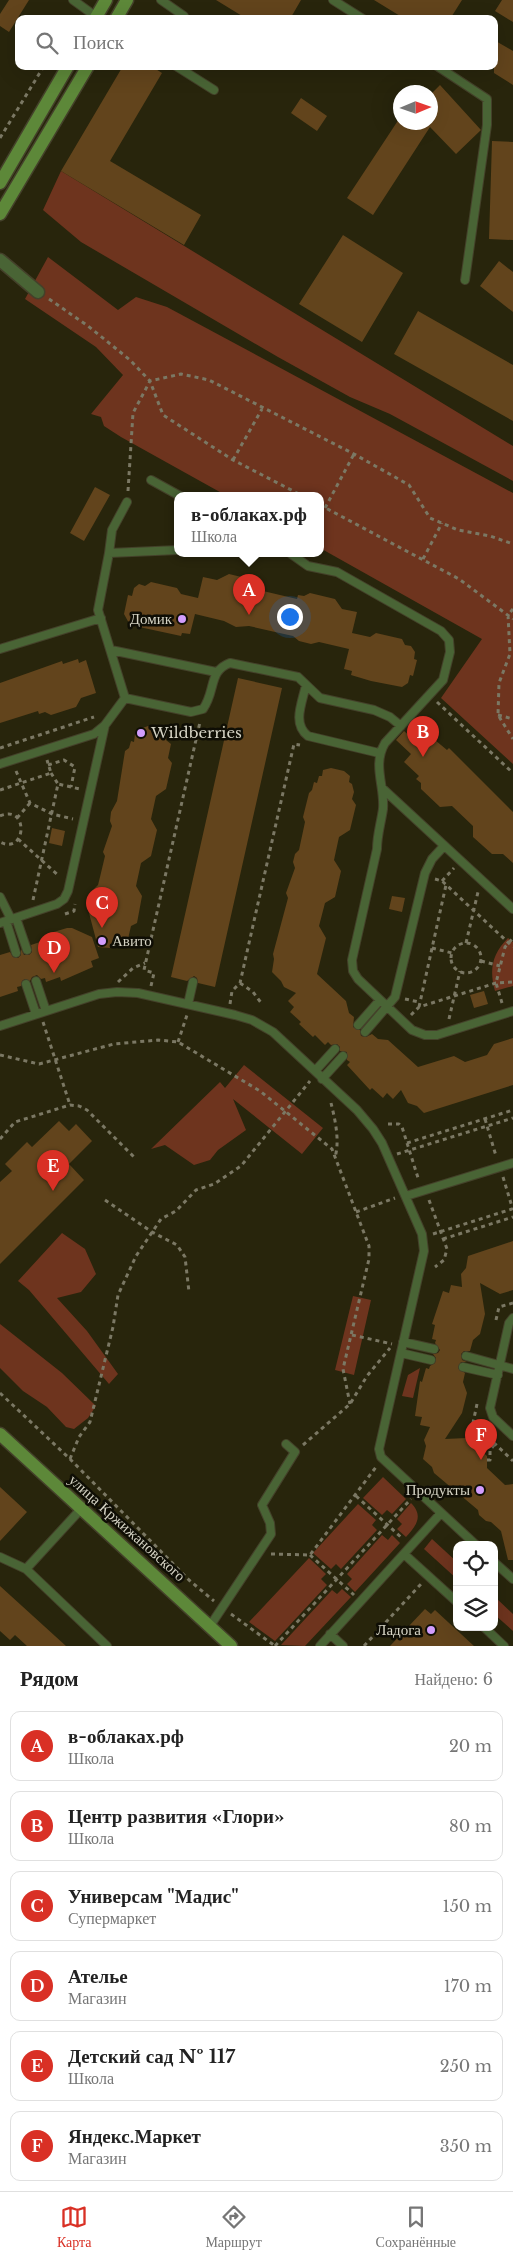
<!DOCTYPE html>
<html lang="ru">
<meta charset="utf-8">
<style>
body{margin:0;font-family:"Libre Baskerville",serif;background:#f2f2f2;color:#222}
.controls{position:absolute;right:15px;bottom:15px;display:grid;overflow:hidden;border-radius:10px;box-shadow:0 5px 20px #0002}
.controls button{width:45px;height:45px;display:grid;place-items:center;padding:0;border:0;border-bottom:1px solid #e0e0e0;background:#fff;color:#222;font:25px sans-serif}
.compass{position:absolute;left:393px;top:85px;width:45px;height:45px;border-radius:50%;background:#fff;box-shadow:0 5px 20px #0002;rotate:88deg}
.you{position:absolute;left:289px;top:616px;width:18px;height:18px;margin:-12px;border:4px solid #fff;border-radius:50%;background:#1a73e8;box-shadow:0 0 0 8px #1a73e833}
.badge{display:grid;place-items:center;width:32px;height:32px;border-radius:50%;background:#d93025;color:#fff;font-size:16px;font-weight:700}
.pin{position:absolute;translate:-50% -41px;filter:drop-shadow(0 1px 2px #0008)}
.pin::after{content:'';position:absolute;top:26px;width:18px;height:15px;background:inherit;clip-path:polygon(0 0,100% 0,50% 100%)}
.popup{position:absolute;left:174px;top:492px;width:150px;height:65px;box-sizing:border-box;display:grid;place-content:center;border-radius:10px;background:#fff;filter:drop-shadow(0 1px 4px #0005);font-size:16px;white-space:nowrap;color:#767676}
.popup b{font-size:19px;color:#222}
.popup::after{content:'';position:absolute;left:50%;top:100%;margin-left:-10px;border:10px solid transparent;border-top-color:#fff}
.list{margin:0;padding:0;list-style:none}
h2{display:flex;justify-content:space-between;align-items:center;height:65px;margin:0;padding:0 20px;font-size:21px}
h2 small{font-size:16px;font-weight:400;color:#767676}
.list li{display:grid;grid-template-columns:32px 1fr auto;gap:15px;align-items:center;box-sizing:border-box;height:70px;margin:0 10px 10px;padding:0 10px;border:1px solid #e0e0e0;border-radius:10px}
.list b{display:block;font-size:19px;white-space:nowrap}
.list p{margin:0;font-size:16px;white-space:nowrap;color:#767676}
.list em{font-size:16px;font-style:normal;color:#767676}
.icon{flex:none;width:28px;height:28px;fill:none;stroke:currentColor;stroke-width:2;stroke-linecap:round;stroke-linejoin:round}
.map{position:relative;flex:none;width:513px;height:1646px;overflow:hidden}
.search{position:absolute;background:#fff;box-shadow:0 5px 20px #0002;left:15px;right:15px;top:15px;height:55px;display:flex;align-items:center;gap:12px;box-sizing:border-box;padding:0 18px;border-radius:10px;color:#767676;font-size:19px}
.sheet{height:545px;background:#fff}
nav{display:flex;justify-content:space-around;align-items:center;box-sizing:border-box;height:70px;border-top:1px solid #e0e0e0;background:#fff;font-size:14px;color:#767676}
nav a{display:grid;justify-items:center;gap:2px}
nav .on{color:#d93025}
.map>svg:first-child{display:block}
.green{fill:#6e341e}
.building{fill:#62441c}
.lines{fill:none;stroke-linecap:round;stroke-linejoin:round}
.lane-casing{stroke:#44412a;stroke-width:10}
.street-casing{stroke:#44412a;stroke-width:15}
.secondary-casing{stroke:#44412a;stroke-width:15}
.path{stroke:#7b7864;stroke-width:3;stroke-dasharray:4 4;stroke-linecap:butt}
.lane{stroke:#496435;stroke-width:8}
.street{stroke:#496435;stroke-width:12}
.secondary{stroke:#5d8839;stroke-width:12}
.poi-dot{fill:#d29dfd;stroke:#0f0e05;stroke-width:2}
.labels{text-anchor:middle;stroke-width:5;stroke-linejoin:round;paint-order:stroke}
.poi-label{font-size:15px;fill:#d6d4c5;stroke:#0f0e05;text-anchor:end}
.street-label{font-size:15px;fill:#d6d4c5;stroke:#0f0e05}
</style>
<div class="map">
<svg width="513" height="1646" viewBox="0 0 513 1646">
<rect width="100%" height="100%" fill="#28250c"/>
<path class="green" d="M61,171L513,446V481L390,414L350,397L278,357L81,242L43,210Z
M48,257L118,310L136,297L167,307L513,493V764L441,698L482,639L320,548V496H227L121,437L104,426L101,417L91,414L123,375L96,347L25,299Z
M508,938L513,942V986L495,991C489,970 492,954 508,938Z
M244,1065L323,1128L302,1154L233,1099L246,1130L218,1150L210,1160L194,1165L165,1145L151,1149L220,1082L225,1088Z
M62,1233L85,1249L96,1274L81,1292L57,1298L87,1331L118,1374L109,1384L29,1290L18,1281Z
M353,1296L371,1300L354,1375L335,1370Z
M0,1324L62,1373L96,1406L88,1418L74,1429L66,1427L47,1407L23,1391L0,1368Z
M420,1368L413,1398L402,1396L408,1375Z
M383,1477L406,1499L392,1514L387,1510L382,1515L363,1498Z
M411,1503C424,1516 416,1526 406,1537L397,1529L402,1524L397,1519Z
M358,1504L376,1520L372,1525L377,1530L341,1569L336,1564L331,1569L313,1553Z
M382,1535L388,1540L392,1535L400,1543L355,1592L347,1584L352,1579L347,1574Z
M432,1539L457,1562V1579L424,1549Z
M309,1558L326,1574L321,1579L327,1585L275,1641L249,1622Z
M342,1589L351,1597L305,1646L281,1645L332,1590L337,1594Z
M494,1596L513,1614V1631L494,1614Z"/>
<path class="building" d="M9,0H29L9,32L0,26V14Z
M216,0H301L290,19H247Z
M374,0H462L450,19H405Z
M502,0H513V22L495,11Z
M494,40L513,51V85L494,73Z
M123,66H151L162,73L110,161L201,215L184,245L61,171Z
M440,85L481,130L456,154L430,127L373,215L347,198L399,119L400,122H430V95Z
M301,98L327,116L317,131L291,113Z
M492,141L513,142V240L489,239Z
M343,235L403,273L362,342L299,304Z
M499,261L513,272V312L480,286Z
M418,311L513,365V421L394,354Z
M95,487L110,495L84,541L70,533Z
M229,574L254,580L257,586L264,587L263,591L297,599L298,595L304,596L310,593L335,599L342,609L357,612L352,633L370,637L376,633L402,639L405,645L411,646L415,652L414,659L417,660L413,676L410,675L408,683L402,687L371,681L351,675L352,671L344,669L349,649L319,642L311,644L299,641L293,636L249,626L236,627L224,621L195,614L190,634L182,633L181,636L130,625L124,614L128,595L132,596L134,588L139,584L145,586L151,582L177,588L181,594L198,598L203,577L217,580Z
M78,659L79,663L86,660L96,693L81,698L76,707L51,715L45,712L39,714L38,711L0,723V683L62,661L63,664Z
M238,678L282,688L215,987L198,983L197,978L194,976L187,981L171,977Z
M148,726L160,729L167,734L166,740L171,744L168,758L172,763L166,789L156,796L151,819L157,830L151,856L141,863L136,886L142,896L137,923L131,926L128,939L114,943L110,948L98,947L89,913L94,889L98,885L100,877L105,856L103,852L112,826L110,821L111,812L117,801L125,751L129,748L131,741L134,742L135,734L138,735L140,729Z
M404,731L420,745L427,737L433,743L435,740L447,750L449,748L513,812V863L503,854H492L473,837V826L452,806L440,807L421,789V783L416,779L419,776L404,762L411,754L396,740Z
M331,768L344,771L350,776L349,782L352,784L354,792L352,799L356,805L350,830L339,837L334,860L341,871L335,897L325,903L319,926L326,938L317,974L346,1001L349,1013L354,1017L353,1027L360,1030L361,1036L366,1037L372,1034L378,1039L388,1040L418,1067L454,1056L465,1062L487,1055L494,1044L513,1038V1085L424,1113L417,1106L408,1103L401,1090L393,1099L387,1093L383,1098L372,1088L370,1090L347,1065L350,1062L347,1060V1052L340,1051V1047L337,1044L331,1045L328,1042L325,1045L315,1035L313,1037L299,1024L301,1022L290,1012L294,1007L288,1001L296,993L284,987L281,981L272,972L274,959L273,954L288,898L286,893L295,868L293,862L295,854L299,850L305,822L303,817L309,793L312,790L314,782L317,783L319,776H322L323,770Z
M52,828L65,831L62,846L49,843Z
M392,896L405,898L402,912L389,909Z
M67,928H72L92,937L99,958L91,961L93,967L61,981L60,977L46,982L45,978L41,979L37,975L32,977L30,981L25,979L22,981L21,986L17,987L18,991L0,997V955L10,952L13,957L18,958L21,955V949L24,955H29L32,952L31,945L40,942L47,934Z
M484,991L488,1004L474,1008L470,995Z
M59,1121L69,1131L76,1124L92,1141L69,1164L84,1180L0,1264V1182L12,1171L5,1164L27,1142L32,1147Z
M513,1241V1290L500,1294L480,1283L485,1314L480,1334L473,1340L470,1351H464L461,1354L462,1360L467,1362H461L458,1368L465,1373L463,1382L467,1393L462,1413L445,1439L467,1438L487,1456V1468L505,1485L513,1484V1560H508L501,1531L491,1522L486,1521L479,1515L478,1510L434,1473L432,1467L423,1459L426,1446L424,1440L430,1427L420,1425L422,1417L415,1416L420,1381L422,1382L426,1368L429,1369L430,1366L435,1363L436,1358L433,1354L438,1353L440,1350L435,1343L436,1340L432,1339L435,1325L432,1324L443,1291L449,1293L451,1285L462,1287L461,1274L466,1268L468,1256Z
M0,1487L27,1512L0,1541Z
M0,1586L66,1646H27L15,1635L10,1640L0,1631Z
M425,1609L431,1614L435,1610L474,1646H390Z"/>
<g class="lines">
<g class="lane-casing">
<path id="lane" d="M73,0L98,18
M161,0L184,16
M333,0L363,19
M176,66L214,90
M437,66L487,99V125L465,280
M151,480L180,496
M109,553L112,530L127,502
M291,554L308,566L337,572L441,631L449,640L450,652L443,680L385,743C372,765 385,786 383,809C381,823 377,835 377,849L352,960L353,971L358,979L412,1030L425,1035H437L513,1011
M0,649L101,618
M111,650L216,672
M306,685C302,703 292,724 308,736L379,753
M125,698L98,610L109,553L178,550
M0,764L94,734L105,725L125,698L191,712L203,709C216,691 208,671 230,663L298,677L320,698L374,710L390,717L401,726
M382,788L513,909
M0,897L11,919
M16,918L27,950
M6,921L16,953
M0,923L57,904L64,899L68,891L105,725
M36,981L46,1011
M26,984L36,1014
M188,1004L193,982
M358,1025L380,1000
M0,1026L99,994L117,992L138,993L235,1015L252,1020L273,1032L357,1110L373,1129L382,1143L422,1234L424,1251L379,1449L381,1457L476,1545
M365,1032L395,997L425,873L432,859L444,846
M315,1071L335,1049
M322,1079L343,1056
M406,1196L513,1163
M513,1318L509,1323L490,1408L493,1417L513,1436
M403,1342L434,1349
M401,1353L431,1360
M466,1356L513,1369
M463,1367L498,1375
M404,1554L457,1602
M0,1557L26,1569L107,1646
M494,1562L513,1579
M26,1569L81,1509
M210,1626L271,1534L270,1523L262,1505L295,1452L286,1444
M484,1627L504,1646
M330,1634L343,1646
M320,1646L441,1513"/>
</g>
<g class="street-casing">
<path id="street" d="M0,260L38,292"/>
</g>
<g class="secondary-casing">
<path id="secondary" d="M95,19L106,0
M116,19L127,0
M0,183L68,66
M0,214L88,66
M0,1434L231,1646"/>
</g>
<path class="path" d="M0,138L44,66
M49,299L88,326L130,360L150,381L163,415L233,460L303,496
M233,460L262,409
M128,491L133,413L150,381L181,374L209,380L354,454L409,485L430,518L458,530L490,536L513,544
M320,505L459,579L513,619
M325,508L354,454
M423,559L442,523
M513,609L508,615L510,654L499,683L498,715L513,739
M437,702L513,773
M498,715L513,719
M0,748L94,717
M48,765L64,760L75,767L71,787
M16,771L30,803L52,814L73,819
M51,773L58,784
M0,790L51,773L47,760
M0,816C29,803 27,856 0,842
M17,818L30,803
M18,839L59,876
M435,879L442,881L513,947
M442,881L454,868
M33,900L58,784L80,789
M65,914L74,911L75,904
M466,943L478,892
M451 958a15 15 0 1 1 30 0a15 15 0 1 1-30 0Z
M432,948L452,953
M481,961L500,966
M118,982L133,968L145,963
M240,983L253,992L262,1004
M151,986L154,973L144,970L200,722
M405,999L419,1002
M502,1003L496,983L505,947L513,938
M230,1004L232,991L240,983L294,744L300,745
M419,1007L446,885
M411,1015L419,1007L496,983L513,982
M449,1019L460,971
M43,1022L70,1105
M178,1042L187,1015
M0,1055L39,1064L114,1044L158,1040L178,1042L260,1091L332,1149L369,1246V1259L343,1369L350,1404
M331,1103C335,1119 340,1141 335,1157
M485,1119L496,1156
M388,1124H399L402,1127L419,1181
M0,1139L15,1122L70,1105L79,1106L87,1110L134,1157
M407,1143L513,1110
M397,1154L513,1118
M503,1177L513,1210
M105,1200L152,1232L177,1245L185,1257L189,1292
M429,1200L447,1249L444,1260L435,1267
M356,1212L395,1198
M433,1234L512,1209
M443,1239L513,1217
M496,1320L499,1307L513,1303
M352,1335L392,1344
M0,1393L70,1459L189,1580L214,1601
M477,1404L473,1423L513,1461
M303,1445L350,1404L367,1376L390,1348
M70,1459L79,1437L90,1422L113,1327L118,1295L136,1256L161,1219L176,1211L196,1190L214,1184L241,1166L310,1081
M487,1460H490V1450L495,1444
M356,1496L403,1539
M271,1554L310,1555L376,1467
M310,1555L354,1595
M231,1614L275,1646
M275,1646L411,1499
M364,1646L421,1584"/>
<use href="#lane" class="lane"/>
<use href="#street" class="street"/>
<use href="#secondary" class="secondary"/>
</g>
<g class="poi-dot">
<circle cx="182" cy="619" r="5"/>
<circle cx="141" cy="733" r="5"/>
<circle cx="102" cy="941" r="5"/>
<circle cx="480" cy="1490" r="5"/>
<circle cx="431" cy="1630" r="5"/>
</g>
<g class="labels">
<g class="poi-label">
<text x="172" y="624">Домик</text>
<text x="151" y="738" text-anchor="start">Wildberries</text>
<text x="112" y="946" text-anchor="start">Авито</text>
<text x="470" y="1495">Продукты</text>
<text x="421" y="1635">Ладога</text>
</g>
<g class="street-label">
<text transform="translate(127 1528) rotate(42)" y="5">улица Кржижановского</text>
</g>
</g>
</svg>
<div class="controls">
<button><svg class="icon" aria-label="locate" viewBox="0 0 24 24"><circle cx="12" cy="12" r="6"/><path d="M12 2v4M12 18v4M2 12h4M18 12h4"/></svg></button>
<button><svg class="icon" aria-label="layers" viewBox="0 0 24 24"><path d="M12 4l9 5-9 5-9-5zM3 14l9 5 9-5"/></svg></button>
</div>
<svg class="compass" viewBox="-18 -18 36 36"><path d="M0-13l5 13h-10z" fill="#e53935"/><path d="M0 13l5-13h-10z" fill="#767676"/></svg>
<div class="you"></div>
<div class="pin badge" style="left:249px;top:615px">A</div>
<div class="popup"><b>в-облаках.рф</b>Школа</div>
<div class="pin badge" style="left:423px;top:757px">B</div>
<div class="pin badge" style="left:102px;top:928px">C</div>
<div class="pin badge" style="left:54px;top:973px">D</div>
<div class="pin badge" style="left:53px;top:1191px">E</div>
<div class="pin badge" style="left:481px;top:1460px">F</div>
<div class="search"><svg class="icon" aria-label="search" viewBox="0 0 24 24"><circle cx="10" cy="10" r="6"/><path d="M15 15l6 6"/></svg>Поиск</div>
</div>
<section class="sheet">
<h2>Рядом<small>Найдено: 6</small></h2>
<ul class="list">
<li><span class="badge">A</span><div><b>в-облаках.рф</b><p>Школа</p></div><em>20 m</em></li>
<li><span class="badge">B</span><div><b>Центр развития «Глори»</b><p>Школа</p></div><em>80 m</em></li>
<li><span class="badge">C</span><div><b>Универсам &quot;Мадис&quot;</b><p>Супермаркет</p></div><em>150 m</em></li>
<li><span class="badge">D</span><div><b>Ателье</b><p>Магазин</p></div><em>170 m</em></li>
<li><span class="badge">E</span><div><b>Детский сад № 117</b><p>Школа</p></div><em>250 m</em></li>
<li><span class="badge">F</span><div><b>Яндекс.Маркет</b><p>Магазин</p></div><em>350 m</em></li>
</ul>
</section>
<nav>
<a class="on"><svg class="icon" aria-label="map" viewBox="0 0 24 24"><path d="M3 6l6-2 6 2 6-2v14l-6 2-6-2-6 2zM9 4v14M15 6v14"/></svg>Карта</a>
<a><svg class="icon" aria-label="directions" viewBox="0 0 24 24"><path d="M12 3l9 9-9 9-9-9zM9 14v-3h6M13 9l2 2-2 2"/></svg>Маршрут</a>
<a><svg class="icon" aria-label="saved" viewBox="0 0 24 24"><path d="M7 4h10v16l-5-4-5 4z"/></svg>Сохранённые</a>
</nav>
